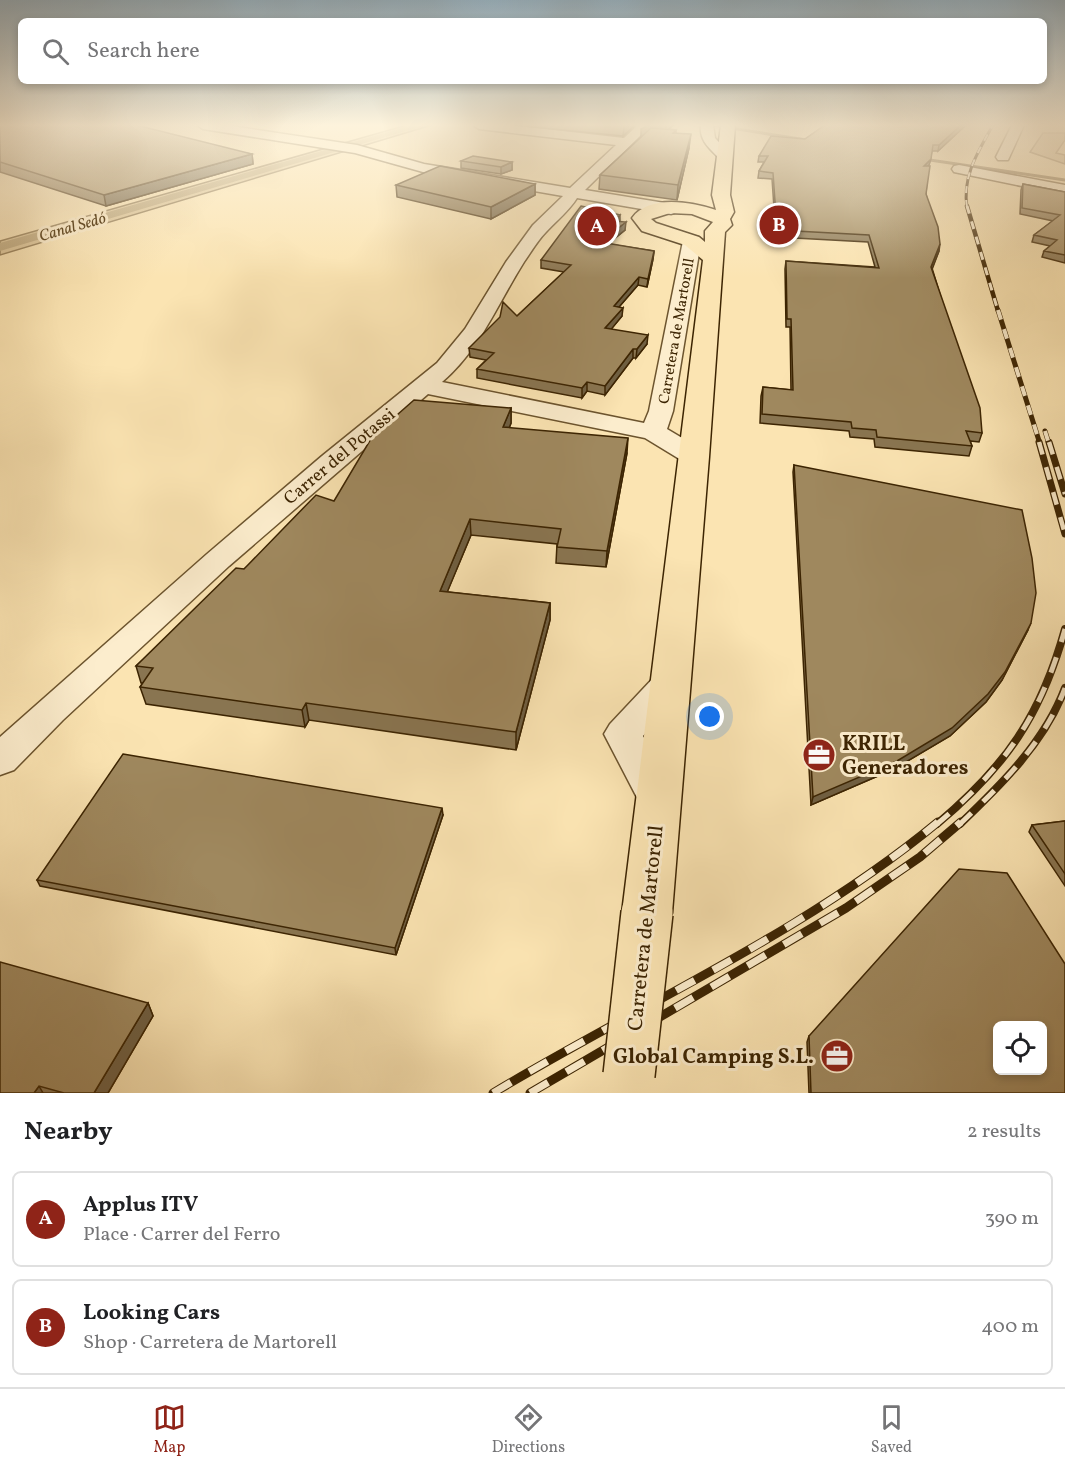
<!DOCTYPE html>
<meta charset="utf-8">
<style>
body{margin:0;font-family:Vollkorn,serif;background:#f2f2f2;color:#202124}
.controls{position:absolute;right:18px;bottom:18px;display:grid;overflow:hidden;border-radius:9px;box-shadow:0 3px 9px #0003}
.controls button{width:54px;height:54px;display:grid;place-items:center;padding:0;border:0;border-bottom:2px solid #e0e0e0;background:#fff;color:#202124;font:30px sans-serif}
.you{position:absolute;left:710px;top:717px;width:21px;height:21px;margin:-15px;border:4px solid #fff;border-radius:50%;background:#1a73e8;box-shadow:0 0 0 9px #1a73e833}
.badge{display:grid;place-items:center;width:39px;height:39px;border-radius:50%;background:#8f2418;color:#fff;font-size:20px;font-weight:700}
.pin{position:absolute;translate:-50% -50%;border:3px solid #fff;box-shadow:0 2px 6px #0006}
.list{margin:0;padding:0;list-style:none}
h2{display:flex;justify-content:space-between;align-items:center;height:78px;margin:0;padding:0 24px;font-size:26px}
h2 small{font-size:20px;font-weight:400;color:#757577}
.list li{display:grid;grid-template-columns:39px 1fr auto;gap:18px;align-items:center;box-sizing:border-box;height:96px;margin:0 12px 12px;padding:0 12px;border:2px solid #e0e0e0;border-radius:9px}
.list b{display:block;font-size:22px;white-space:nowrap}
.list p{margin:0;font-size:20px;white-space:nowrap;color:#757577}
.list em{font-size:20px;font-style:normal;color:#757577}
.icon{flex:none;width:33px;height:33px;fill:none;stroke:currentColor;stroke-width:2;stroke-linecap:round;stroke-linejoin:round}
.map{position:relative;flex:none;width:1065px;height:1093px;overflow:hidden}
.search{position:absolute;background:#fff;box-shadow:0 3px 9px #0003;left:18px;right:18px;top:18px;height:66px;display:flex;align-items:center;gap:15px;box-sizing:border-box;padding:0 21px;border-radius:9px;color:#757577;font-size:22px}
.sheet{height:294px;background:#fff}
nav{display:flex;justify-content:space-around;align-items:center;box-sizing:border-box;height:84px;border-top:2px solid #e0e0e0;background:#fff;font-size:16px;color:#757577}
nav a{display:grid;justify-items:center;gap:3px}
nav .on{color:#8f2418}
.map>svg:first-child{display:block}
.green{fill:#dbc394;stroke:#8c744b;stroke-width:1.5}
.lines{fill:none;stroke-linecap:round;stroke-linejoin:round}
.stream{stroke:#887048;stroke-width:3}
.canal{fill:#baa376;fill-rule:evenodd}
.minor-casing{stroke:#6c542e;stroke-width:3}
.major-casing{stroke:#3c2402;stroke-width:3}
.minor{fill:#fcedcd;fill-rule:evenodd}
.major{fill:#fbe4b2;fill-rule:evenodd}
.rail-far5-casing{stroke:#3c2402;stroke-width:3}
.rail-far4-casing{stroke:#3c2402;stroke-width:4.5}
.rail-far3-casing{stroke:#3c2402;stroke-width:5}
.rail-far2-casing{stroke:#3c2402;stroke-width:7}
.rail-far1-casing{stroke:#3c2402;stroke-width:8}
.rail-casing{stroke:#3c2402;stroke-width:9}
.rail-far5{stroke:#fcedcd;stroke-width:2;stroke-dasharray:7;stroke-linecap:butt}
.rail-far4{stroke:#fcedcd;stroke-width:3;stroke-dasharray:8;stroke-linecap:butt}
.rail-far3{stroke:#fcedcd;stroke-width:4;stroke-dasharray:10;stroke-linecap:butt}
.rail-far2{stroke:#fcedcd;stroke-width:4.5;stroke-dasharray:13;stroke-linecap:butt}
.rail-far1{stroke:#fcedcd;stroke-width:5;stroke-dasharray:16;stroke-linecap:butt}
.rail{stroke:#fcedcd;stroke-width:7;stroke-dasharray:21;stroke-linecap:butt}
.major-bridge-casing{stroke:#3c2402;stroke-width:54;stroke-linecap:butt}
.major-bridge{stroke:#fbe4b2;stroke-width:51}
.wall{fill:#897551;stroke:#3c2402;stroke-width:1.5}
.shaded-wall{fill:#6f5f42;stroke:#3c2402;stroke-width:1.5}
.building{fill:#9f885e;stroke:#3c2402;stroke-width:1.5;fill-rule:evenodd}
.labels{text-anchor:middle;stroke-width:6;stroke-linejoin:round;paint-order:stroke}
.far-street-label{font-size:15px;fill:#3c2402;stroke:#fcedcd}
.far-water-label{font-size:16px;font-style:italic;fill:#68502b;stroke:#fcedcd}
.street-label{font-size:18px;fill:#3c2402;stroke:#fcedcd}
.near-poi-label{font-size:21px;font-weight:bold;fill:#3c2402;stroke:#fcedcd;text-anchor:start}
.near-street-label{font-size:21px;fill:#3c2402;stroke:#fcedcd}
</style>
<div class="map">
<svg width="1065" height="1093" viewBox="0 0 1065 1093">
<rect width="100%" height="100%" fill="#fbe4b2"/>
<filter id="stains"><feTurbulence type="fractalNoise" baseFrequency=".00333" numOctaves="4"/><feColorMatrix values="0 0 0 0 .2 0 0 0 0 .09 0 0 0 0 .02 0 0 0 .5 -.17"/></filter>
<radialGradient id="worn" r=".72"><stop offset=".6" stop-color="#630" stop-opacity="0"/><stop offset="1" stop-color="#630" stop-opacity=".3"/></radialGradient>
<path class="green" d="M407,125H432L0,255V241Z
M1043,133H1065V140L1056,153L1065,155V164L1030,152Z"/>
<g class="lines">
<path class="stream" d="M712,125L807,140
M923,159L1065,180"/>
<path class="canal" d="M412,125H426L0,251V243Z"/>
<g class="minor-casing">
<path id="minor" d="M197,125H225L357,145L424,164L570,188L616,145L479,129L473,125H509L624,138L638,125H651L585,190L671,204L679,209L677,212L671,214L577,198C569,211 557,220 546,232C538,240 531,252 524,262C498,303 480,350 442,382L644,423L649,411L683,241L686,237H698L701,241L673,411L667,429L704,451L708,457L704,463L695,465L686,463L645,438L428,394L229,566L63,720L14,770L0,775V737L207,554L322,456L437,363L465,329L506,262L533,225L563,196L423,172L355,153L203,129Z
M701,125H713L715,138L731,155L729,158H719C709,148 699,140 701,125Z
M1012,125H1024L1008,160H998L996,157Z
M959,165L1065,185V195L954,172L952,169L954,166Z
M670,671L683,674L688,683L643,736L678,800L672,811L658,816L644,811L604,734L610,724L657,674Z"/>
</g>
<g class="major-casing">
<path id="major" d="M721,125H735L730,195L734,212L730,219L732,225L725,232L709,457L672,913L665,929L647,935L629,929L622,913L703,260L685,245L642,231L632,218C649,194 692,202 716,210L712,195ZM670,213L692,214L713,222L705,231V242L699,237L656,223L651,219Z"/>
</g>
<use href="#minor" class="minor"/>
<use href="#major" class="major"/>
<g class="rail-far5-casing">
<path id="rail-far5" d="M967,207C962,176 978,152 993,125"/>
</g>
<g class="rail-far4-casing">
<path id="rail-far4" d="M967,206L998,311"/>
</g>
<g class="rail-far3-casing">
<path id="rail-far3" d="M998,310L1040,444
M1045,431L1049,444"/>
</g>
<g class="rail-far2-casing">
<path id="rail-far2" d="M1039,442L1065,534
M1049,442L1065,494"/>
</g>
<g class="rail-far1-casing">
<path id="rail-far1" d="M937,824C1006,766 1041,716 1065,629
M960,824C1001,785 1045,742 1065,688"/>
</g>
<g class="rail-casing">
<path id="rail" d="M493,1093C641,1004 804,933 938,822
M530,1093L846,908L920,857L961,822"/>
</g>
<use href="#rail-far5" class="rail-far5"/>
<use href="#rail-far4" class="rail-far4"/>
<use href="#rail-far3" class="rail-far3"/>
<use href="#rail-far2" class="rail-far2"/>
<use href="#rail-far1" class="rail-far1"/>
<use href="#rail" class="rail"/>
<g class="major-bridge-casing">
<path id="major-bridge" d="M629,1075L647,913"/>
</g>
<use href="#major-bridge" class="major-bridge"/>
</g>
<path class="wall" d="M0,125L252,154L253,164L106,206L0,172Z
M514,125H635L623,136Z
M645,125H673L669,129L676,130V133L689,148L677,200L599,189L600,175L641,137Z
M825,125H966L938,151H932L929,165L928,166L926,194L939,251L932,268L982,433L979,442L970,441L972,446L969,456L875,447L874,439L850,437L849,431L760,423L761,396L763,387L791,390L790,327H786L785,269L786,261L875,267L868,242L776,237L772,179L758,178L759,171L764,162H758L759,156L805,139Z
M461,161L512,162V170L501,174L461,168Z
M535,184V195L491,219L397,197L396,185Z
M1023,184L1065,192V263L1042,257L1044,251L1050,246L1032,242L1034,235L1053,221L1020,214L1021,190Z
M620,222L625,230L608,244L654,251L653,259L647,287L638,285L619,307L622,316L611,329L647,344L636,358H633L605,395L587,391L582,398L477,378V369L486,360L470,357L469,348L517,316L564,272L541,268V260Z
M511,408V423L509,428L627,453L606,567L556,563L557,544L471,535L447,592L550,603V620L516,750L309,720L305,727L146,704L140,687L143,683H141L136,666L244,569L334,501Z
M794,465L1028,630L1002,680L986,702L950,736L894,769L811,805L793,472Z
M443,815L396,955L40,886L37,880Z
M1065,821V886L1029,832L1032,825Z
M148,1003L153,1016L108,1093H0Z
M809,1036L1065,1093H809L807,1042Z"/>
<path class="shaded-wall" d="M625,125H635L623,136L624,126Z
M649,125H661V128L641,138V129Z
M666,125H673L665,134Z
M961,125H966L938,151L939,145Z
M691,134L689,148L677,200L678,185Z
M252,154L253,164L106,206L104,195Z
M931,159L929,165L922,173L924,166Z
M512,162V170L501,174V167Z
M535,184V195L491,219V207Z
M620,215V222L613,221Z
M626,222L625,230L600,250V242Z
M940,244L939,251L930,275L931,267Z
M654,251L653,259L647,287L648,279Z
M639,277L638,285L613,314L614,306Z
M623,308L622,316L605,337V328Z
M648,335L647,344L636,358L637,349Z
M633,349V358L605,395V386Z
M587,382V391L582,398V388Z
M511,408V423L504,442L503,427Z
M628,438L627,453L606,567L607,551Z
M470,519L471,535L441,607L440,591Z
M550,603V620L516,750V732Z
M1031,623L1028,630L1002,680L986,702L950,736L894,769L811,805L813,797Z
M306,703L309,720L305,727L302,710Z
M442,808L443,815L396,955L395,948Z
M148,1003L153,1016L108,1093H94Z
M39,1086L43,1093H34Z"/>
<path class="building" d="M0,125H136L252,154L104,195L0,162Z
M825,125H961L939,145H933L931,159L924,166H930L926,194L938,227L940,244L931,267L980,408L982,433L966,431L972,446L877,437L876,430L852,428L851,422L762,414L763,387L793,390L791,319H787L786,261L879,268L869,235L777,230L773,173L759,171L768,156H759L771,136L805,139Z
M651,128L676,130L673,133L691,134L678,185L600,175Z
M473,156L512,162L501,167L461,161Z
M440,166L535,184L491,207L396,185Z
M1023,184L1065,192V255L1044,251L1057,240L1034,235L1060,215L1022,208Z
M581,206L620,215L613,221L626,222L600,242L654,251L648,279L639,277L614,306L623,308L605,328L648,335L637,349H633L605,386L587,382L582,388L477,369L494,353L469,348L500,317L503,302L517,316L571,265L541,260Z
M414,400L511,408L503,427L628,438L607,551L557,547L561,529L470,519L440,591L550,603L516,732L306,703L302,710L140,687L153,668L136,666L236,568L244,569L316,495L334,501L372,437Z
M794,465L1022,510L1032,558L1036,593L1031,623L1005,672L988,694L952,728L897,761L813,797Z
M123,754L442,808L395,948L37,880Z
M1065,821V874L1032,825Z
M959,869L1007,873L1065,964V1093H811L809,1036ZM998,1026H1042V1071H998Z
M0,962L148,1003L94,1093H64L39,1086L34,1093H0Z"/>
<linearGradient id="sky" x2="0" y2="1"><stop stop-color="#95adba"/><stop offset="0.45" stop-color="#fdf3dc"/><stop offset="1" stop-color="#fdf3dc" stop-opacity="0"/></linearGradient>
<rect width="1065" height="278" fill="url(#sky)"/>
<defs>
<g id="office-disc" transform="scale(1.725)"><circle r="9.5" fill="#8f2418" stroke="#fcedcd"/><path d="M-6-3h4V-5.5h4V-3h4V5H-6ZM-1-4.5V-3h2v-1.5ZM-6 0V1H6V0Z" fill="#fff"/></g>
</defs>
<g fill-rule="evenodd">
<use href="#office-disc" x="819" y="755"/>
<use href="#office-disc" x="837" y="1056"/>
</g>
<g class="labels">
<g class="far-street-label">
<text transform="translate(676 331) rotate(-80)" y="5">Carretera de Martorell</text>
</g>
<g class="far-water-label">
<text transform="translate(72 226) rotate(-16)" y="6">Canal Sedó</text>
</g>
<g class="street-label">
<text transform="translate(339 456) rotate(-40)" y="6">Carrer del Potassi</text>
</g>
<g class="near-poi-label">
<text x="842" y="750">KRILL<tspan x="842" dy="24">Generadores</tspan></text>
<text x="814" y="1063" text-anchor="end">Global Camping S.L.</text>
</g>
<g class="near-street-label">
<text transform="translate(645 928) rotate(-84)" y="7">Carretera de Martorell</text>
</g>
</g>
<rect width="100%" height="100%" filter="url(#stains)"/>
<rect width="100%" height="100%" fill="url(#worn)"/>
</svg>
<div class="controls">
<button><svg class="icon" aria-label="locate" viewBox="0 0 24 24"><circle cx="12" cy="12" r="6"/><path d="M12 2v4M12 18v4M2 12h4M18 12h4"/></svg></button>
</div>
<div class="you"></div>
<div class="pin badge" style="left:597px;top:226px">A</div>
<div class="pin badge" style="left:779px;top:225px">B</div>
<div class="search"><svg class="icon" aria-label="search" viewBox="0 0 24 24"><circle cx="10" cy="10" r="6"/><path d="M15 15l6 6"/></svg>Search here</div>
</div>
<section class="sheet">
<h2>Nearby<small>2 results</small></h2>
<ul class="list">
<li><span class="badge">A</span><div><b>Applus ITV</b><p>Place · Carrer del Ferro</p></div><em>390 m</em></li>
<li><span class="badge">B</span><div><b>Looking Cars</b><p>Shop · Carretera de Martorell</p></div><em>400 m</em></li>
</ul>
</section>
<nav>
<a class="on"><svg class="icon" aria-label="map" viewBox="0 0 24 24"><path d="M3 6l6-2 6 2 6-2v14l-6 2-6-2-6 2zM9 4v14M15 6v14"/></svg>Map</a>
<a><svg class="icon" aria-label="directions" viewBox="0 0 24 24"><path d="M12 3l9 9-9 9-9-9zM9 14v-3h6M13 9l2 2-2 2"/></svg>Directions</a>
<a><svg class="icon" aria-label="saved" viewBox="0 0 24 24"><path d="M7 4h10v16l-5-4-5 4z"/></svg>Saved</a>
</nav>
